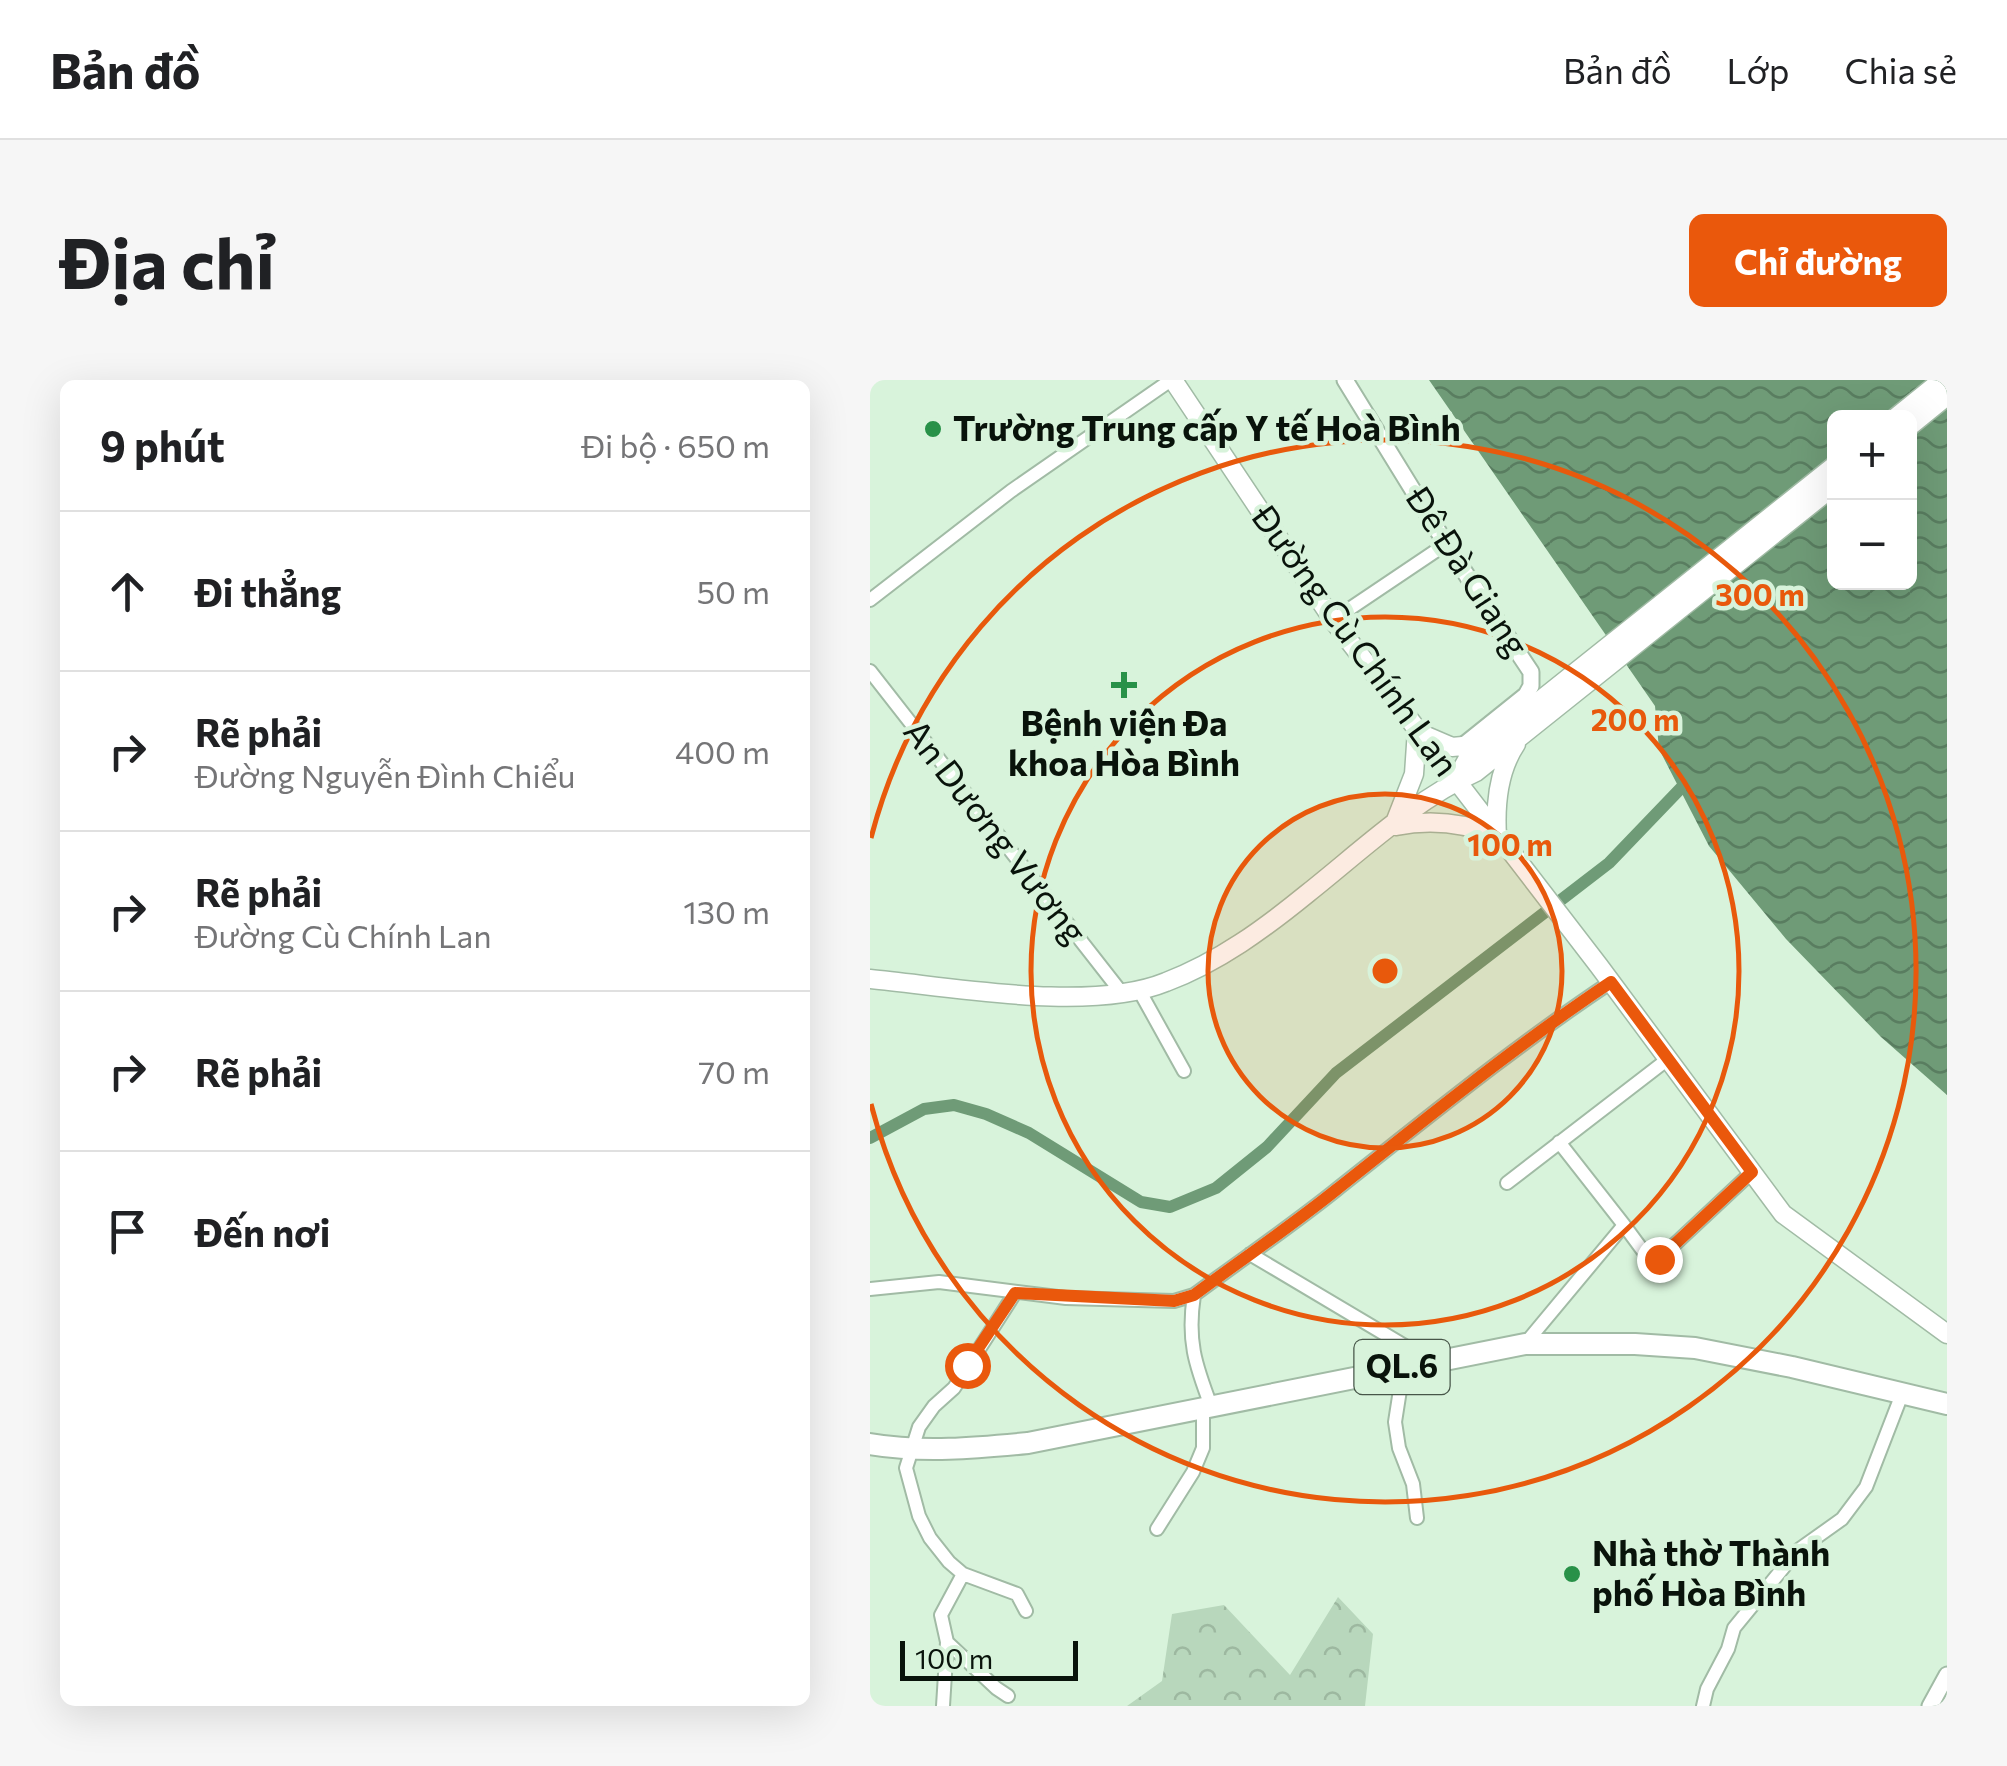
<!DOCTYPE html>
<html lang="vi">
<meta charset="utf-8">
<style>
body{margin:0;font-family:Commissioner,sans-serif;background:#f6f6f6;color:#202124}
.controls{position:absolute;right:30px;top:30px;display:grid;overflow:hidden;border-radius:15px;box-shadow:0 10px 40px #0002}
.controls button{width:90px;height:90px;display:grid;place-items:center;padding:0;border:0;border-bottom:2px solid #e0e0e0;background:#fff;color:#202124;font:50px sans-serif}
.scale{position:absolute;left:30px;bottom:25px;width:178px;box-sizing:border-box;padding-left:10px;border:5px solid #09130b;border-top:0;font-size:28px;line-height:35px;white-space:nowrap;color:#09130b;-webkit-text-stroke:8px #d8f3db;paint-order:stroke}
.stop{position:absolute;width:30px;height:30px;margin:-22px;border:8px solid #ea580c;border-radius:50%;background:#fff}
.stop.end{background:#ea580c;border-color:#fff;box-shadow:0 2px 10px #0008}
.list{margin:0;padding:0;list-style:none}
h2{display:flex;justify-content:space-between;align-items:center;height:130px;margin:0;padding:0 40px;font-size:42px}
h2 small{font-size:32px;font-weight:400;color:#757577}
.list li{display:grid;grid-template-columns:65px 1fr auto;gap:30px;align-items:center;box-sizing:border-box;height:160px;padding:0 40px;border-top:2px solid #e0e0e0}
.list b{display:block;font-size:38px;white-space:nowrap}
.list p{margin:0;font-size:32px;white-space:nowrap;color:#757577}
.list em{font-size:32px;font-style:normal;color:#757577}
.icon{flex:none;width:55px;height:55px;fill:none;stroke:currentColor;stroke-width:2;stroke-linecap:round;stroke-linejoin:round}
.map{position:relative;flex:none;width:1077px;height:1326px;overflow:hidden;border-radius:15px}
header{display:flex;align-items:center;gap:60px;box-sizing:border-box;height:140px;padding:0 50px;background:#fff;border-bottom:2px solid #e0e0e0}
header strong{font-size:48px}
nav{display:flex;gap:55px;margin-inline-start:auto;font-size:35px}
.intro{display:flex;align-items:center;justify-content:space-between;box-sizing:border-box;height:240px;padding:0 60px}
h1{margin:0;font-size:70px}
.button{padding:25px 45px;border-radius:15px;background:#ea580c;color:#fff;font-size:35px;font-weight:700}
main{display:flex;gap:60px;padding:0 60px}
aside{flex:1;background:#fff;border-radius:15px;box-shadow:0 10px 40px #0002}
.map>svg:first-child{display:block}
.forest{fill:url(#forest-crowns)}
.water{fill:url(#water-waves);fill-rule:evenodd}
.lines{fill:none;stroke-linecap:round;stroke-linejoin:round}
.canal{stroke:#6f9b77;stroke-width:12}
.minor-casing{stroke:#a1bba5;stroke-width:16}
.tertiary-casing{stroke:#a1bba5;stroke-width:19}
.secondary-casing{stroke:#a1bba5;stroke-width:21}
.trunk-casing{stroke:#a1bba5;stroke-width:24}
.minor{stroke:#fff;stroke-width:12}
.tertiary{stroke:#fff;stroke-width:15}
.secondary{stroke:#fff;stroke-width:18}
.trunk{stroke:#fff;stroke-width:20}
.route{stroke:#ea580c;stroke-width:12}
.ring{fill:none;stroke:#e8590c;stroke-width:5}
.poi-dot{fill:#289148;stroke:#d8f3db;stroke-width:4}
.labels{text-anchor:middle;stroke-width:9;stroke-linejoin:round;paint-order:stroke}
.shield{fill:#d8f3db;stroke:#475649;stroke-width:2.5}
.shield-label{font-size:32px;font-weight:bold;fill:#09130b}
.poi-label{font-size:35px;font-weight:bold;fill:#09130b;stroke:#d8f3db;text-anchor:start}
.street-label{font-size:35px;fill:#09130b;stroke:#d8f3db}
.centre{fill:#e8590c;stroke:#d8f3db;stroke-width:5}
.ring-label{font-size:30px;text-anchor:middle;font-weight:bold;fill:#e8590c;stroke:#d8f3db;stroke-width:9;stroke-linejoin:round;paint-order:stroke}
</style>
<header>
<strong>Bản đồ</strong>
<nav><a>Bản đồ</a><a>Lớp</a><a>Chia sẻ</a></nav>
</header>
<div class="intro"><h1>Địa chỉ</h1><a class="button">Chỉ đường</a></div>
<main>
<aside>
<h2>9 phút<small>Đi bộ · 650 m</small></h2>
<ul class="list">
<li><svg class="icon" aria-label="ahead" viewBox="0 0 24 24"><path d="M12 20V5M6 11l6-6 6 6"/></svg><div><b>Đi thẳng</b></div><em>50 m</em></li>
<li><svg class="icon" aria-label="right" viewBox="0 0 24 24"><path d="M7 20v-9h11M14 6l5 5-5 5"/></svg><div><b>Rẽ phải</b><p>Đường Nguyễn Đình Chiểu</p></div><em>400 m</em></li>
<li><svg class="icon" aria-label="right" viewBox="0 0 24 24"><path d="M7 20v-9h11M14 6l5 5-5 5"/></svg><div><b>Rẽ phải</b><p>Đường Cù Chính Lan</p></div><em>130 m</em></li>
<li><svg class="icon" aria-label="right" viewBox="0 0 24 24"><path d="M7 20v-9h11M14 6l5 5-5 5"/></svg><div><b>Rẽ phải</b></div><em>70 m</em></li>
<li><svg class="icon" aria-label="arrive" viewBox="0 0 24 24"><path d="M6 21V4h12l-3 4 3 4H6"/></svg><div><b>Đến nơi</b></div></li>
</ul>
</aside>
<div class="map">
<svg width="1077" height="1326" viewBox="0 0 1077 1326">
<defs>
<pattern id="forest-crowns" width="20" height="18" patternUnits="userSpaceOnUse" patternTransform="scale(2.5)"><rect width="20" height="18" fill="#b8d7bc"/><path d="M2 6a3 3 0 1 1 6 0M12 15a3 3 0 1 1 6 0" fill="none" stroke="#9db8a0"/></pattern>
<pattern id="water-waves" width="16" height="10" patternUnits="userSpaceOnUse" patternTransform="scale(2.5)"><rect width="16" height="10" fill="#6f9b77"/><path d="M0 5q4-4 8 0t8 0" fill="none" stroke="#597d60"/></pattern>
</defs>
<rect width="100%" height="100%" fill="#d8f3db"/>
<path class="forest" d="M468,1217L503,1254L495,1326H257L292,1301L302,1234L354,1225L420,1295Z"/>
<path class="water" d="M559,0H1077V715L1011,657L916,559L839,466L789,369L785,326ZM964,38H1040V202H964Z"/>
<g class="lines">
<path class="canal" d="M0,758L54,729L84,725L116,734L159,753L271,822L300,827L346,808L397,767L466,693L739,483L811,408"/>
<g class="minor-casing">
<path id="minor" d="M0,220L141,111L301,0
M463,240L576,164
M0,291L251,612
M269,610L314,691
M689,762L754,845
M637,803L798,679
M380,874L560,981
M0,909L69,902L196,918L304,921L324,915C371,880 420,847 466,810C556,739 645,666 741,602
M145,913L84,1008L64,1026L49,1047L36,1088L49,1136L60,1158L79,1182L93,1194L147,1214L156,1231
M324,915C317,960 325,984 341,1026
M655,964L754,845L779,879H789L882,792
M538,985L530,1010L525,1042L529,1068L543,1104L547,1138
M287,1149L323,1092L333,1068V1028
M93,1194L71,1235L77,1262L126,1308L138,1316
M73,1326L77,1262
M833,1326L837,1309L858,1269L864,1248L927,1171L972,1139L996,1107L1032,1014"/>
</g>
<g class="tertiary-casing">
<path id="tertiary" d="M475,0L576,164L661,292V306L656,315L590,368
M1060,1326L1077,1295"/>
</g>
<g class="secondary-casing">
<path id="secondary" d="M303,0L463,240L729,586L913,834L1077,954
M1025,38L1072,0
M1040,46L1077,16
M554,355L582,367L614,364
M586,400L598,378L964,86
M526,440L544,394L547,350
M526,446C561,439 595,443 627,456C625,424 628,391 646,364
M0,599C83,607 220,633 296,602C349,582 395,548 438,513C491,471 544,420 606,392L964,106"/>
</g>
<g class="trunk-casing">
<path id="trunk" d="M0,1064C52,1073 106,1068 158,1063L655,964H765L825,968L922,987L1077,1024"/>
</g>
<use href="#minor" class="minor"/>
<use href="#tertiary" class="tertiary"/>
<use href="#secondary" class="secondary"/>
<use href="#trunk" class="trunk"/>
</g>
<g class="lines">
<path class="route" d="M97,985L145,913L304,921L324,915C371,880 420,847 466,810C556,739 645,666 741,602L882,792L789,879"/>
</g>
<circle cx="515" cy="591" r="177" fill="#e8590c" fill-opacity=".12"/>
<g class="ring">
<circle cx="515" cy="591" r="177"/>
<circle cx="515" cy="591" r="354"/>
<path d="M1 458A531 531 0 1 1 1 724"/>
</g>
<g class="poi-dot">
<circle cx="63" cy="49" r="10"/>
<path d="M249 290h10v10h10v10h-10v10h-10v-10h-10v-10h10z"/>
<circle cx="702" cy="1194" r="10"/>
</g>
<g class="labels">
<rect class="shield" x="484.5" y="960" width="95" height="54" rx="8"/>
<g class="shield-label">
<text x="532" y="998">QL.6</text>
</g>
<g class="poi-label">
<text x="83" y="61">Trường Trung cấp Y tế Hoà Bình</text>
<text x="254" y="356" text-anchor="middle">Bệnh viện Đa<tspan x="254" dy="40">khoa Hòa Bình</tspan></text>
<text x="722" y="1186">Nhà thờ Thành<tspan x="722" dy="40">phố Hòa Bình</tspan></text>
</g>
<g class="street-label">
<text transform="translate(597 192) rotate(57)" y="12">Đê Đà Giang</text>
<text transform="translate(485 261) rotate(54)" y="12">Đường Cù Chính Lan</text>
<text transform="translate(125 452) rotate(52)" y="12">An Dương Vương</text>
</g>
</g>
<circle cx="515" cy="591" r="15" class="centre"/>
<g class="ring-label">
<text x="890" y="226">300 m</text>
<text x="765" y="351">200 m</text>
<text x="640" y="476">100 m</text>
</g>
</svg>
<div class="controls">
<button>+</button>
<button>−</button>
</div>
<div class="scale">100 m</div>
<div class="stop" style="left:97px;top:985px"></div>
<div class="stop end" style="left:789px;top:879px"></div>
</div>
</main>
